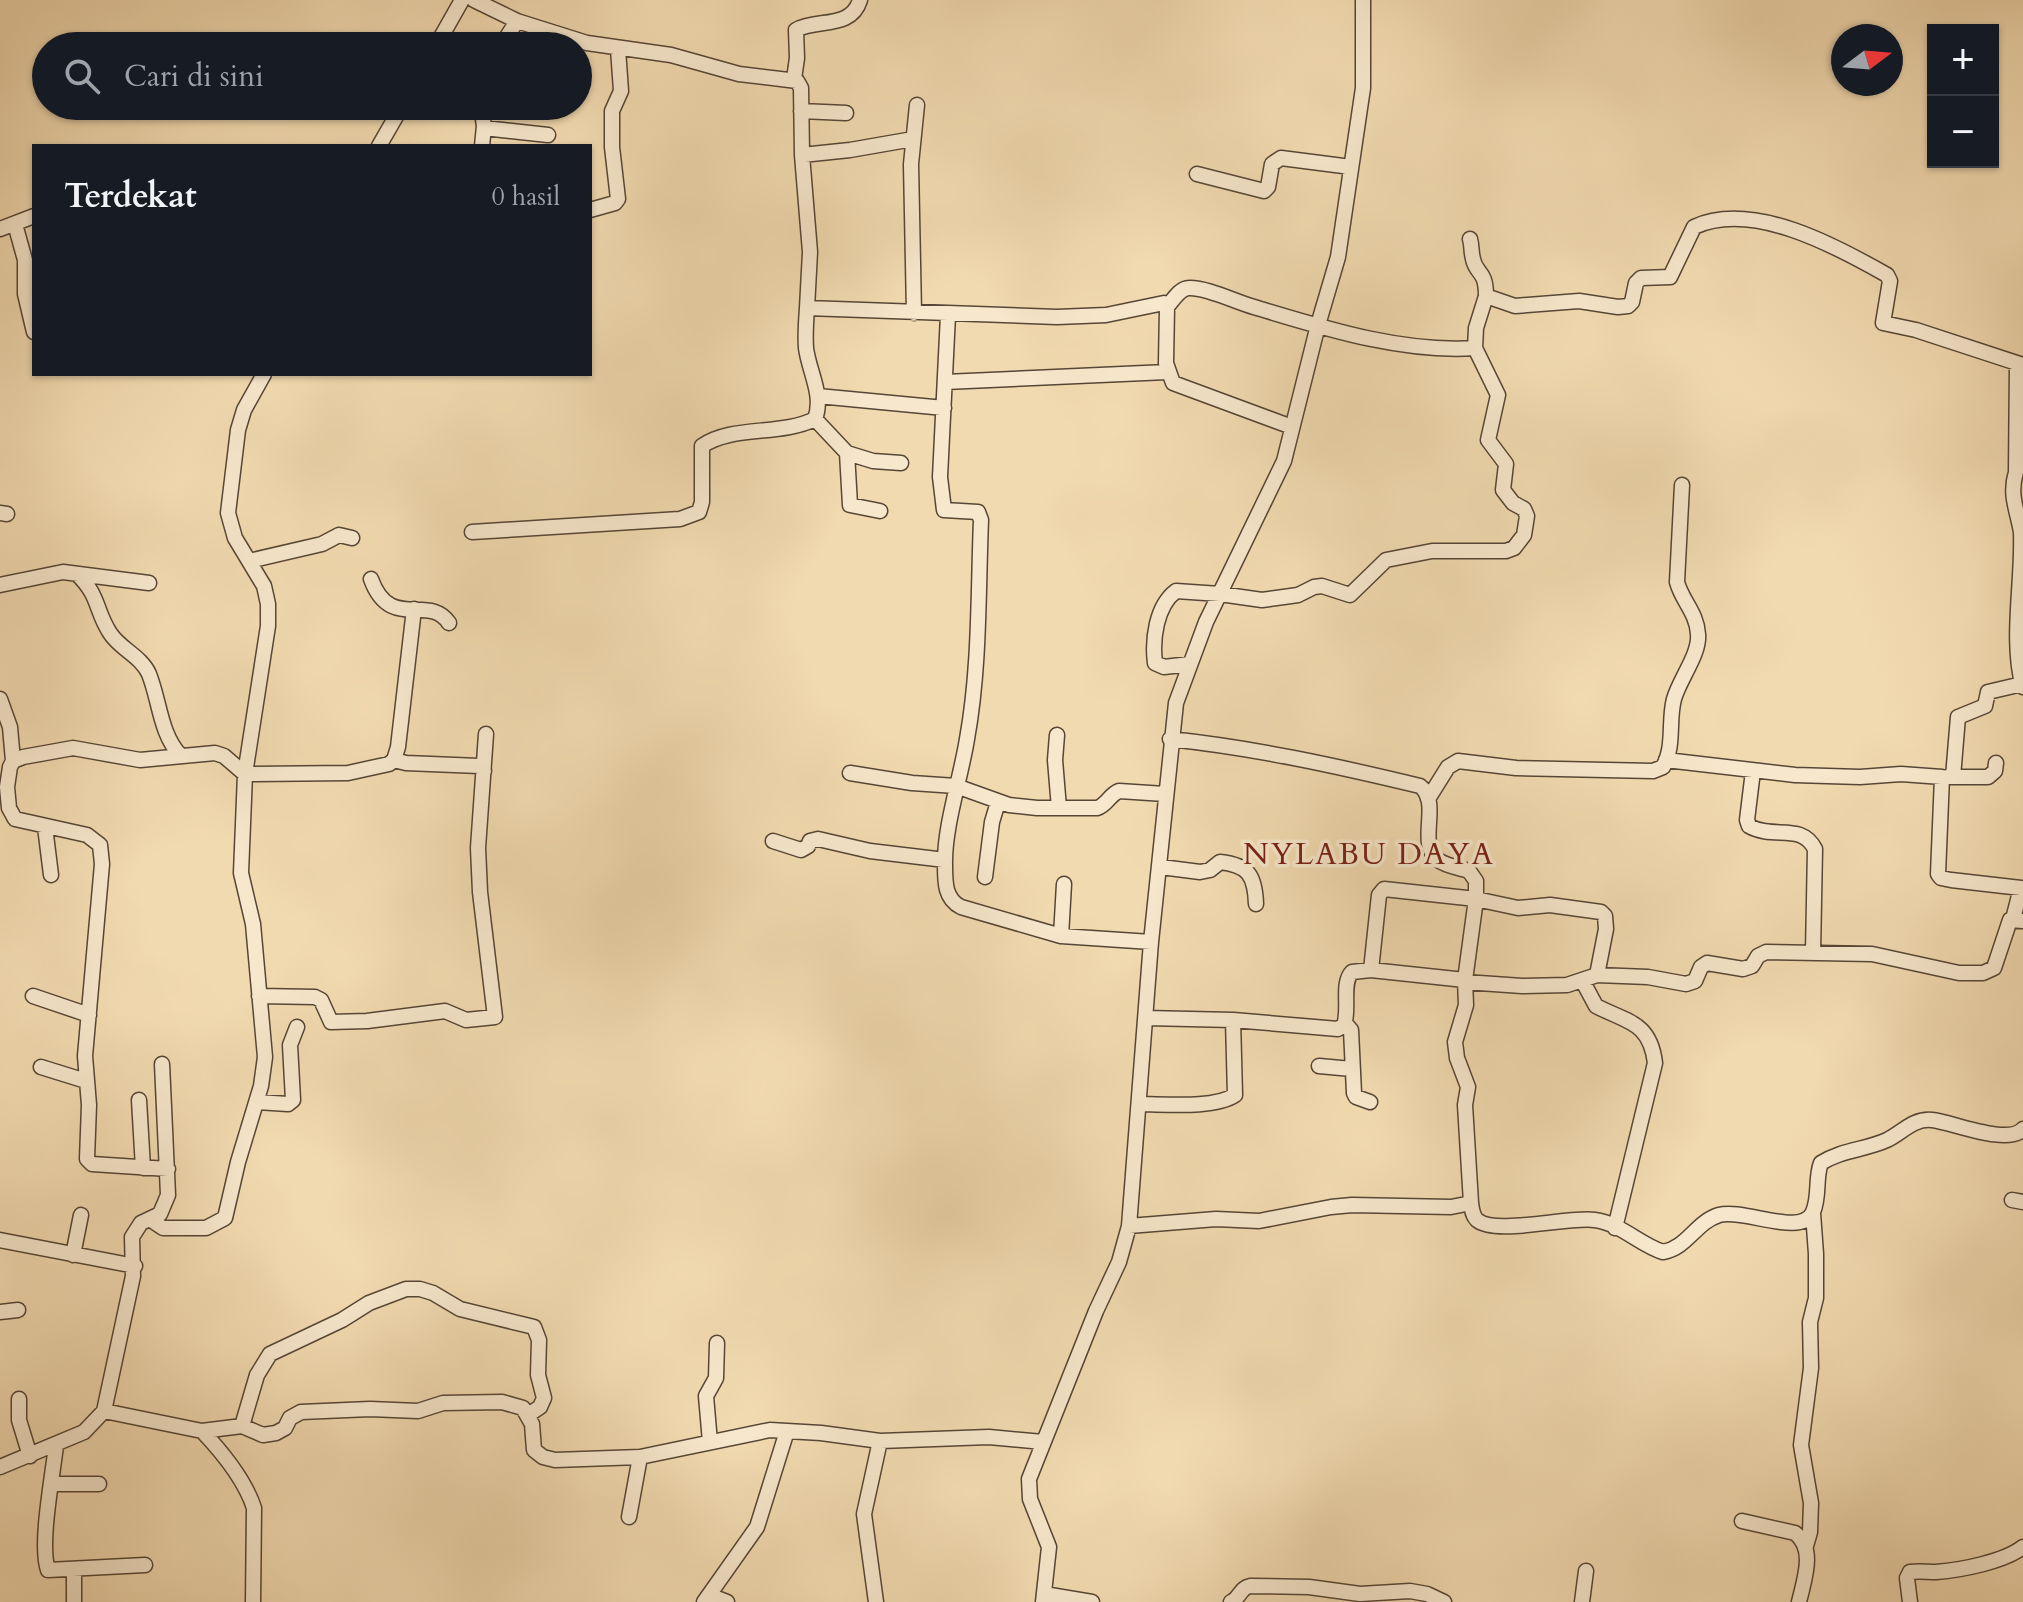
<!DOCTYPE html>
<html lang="id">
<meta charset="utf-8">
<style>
body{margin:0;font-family:Cardo,serif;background:#242831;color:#f1f3f6}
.controls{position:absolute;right:24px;top:24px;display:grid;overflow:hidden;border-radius:0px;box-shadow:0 2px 6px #0004}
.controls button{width:72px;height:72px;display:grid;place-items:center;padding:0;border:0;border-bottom:2px solid #363941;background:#171b24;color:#f1f3f6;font:40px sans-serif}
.compass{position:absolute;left:1831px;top:24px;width:72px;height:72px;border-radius:50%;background:#171b24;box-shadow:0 2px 6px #0004;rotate:74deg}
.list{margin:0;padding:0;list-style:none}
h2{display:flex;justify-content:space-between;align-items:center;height:104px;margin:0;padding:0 32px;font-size:34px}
h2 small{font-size:26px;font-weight:400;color:#9ea1a6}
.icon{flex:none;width:44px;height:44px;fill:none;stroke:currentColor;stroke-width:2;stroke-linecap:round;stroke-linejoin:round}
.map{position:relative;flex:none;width:2023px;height:1602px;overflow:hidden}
.search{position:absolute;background:#171b24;box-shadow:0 2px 6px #0004;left:32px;top:32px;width:560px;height:88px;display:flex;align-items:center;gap:20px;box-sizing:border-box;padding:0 28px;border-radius:44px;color:#9ea1a6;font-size:30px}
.panel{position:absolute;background:#171b24;box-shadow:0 2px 6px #0004;left:32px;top:144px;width:560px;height:232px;border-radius:0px}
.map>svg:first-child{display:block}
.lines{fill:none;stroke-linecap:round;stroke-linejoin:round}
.minor-casing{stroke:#564636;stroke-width:17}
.minor{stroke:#f7e7cc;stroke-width:14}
.labels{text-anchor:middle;stroke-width:7;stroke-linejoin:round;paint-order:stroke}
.quarter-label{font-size:30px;letter-spacing:2px;fill:#7a1f14;stroke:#f7e7cc}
</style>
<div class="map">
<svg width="2023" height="1602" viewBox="0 0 2023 1602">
<rect width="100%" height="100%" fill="#f2dab0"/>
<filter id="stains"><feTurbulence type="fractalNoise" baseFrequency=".0025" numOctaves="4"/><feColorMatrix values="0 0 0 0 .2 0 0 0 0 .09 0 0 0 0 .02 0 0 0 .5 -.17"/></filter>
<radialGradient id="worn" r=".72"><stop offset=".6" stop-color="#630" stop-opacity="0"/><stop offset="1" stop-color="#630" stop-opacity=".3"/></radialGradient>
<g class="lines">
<g class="minor-casing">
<path id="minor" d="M474,0L517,21
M436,46L462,0
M501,46L517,21L587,43L671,55L739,74L797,81L801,88L802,155L810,252L807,308L1057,317L1106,315L1164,303L1167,307L1166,363L1173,383L1292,427
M794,79L797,58L796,30C816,18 851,30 860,0
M481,106L484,126L482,146
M801,111L846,113
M484,128L548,135
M379,146L402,106
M802,155L850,150L913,139
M1197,174L1264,191L1268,187L1272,164L1281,158L1351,167
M590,210L615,203L618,199L612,147V111L621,91L618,49
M15,224L25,260V294L34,332
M0,229L34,216
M1470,239C1472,246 1471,252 1473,259C1476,275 1486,269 1486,296
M1167,307C1173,300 1180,288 1189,288C1206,287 1236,302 1254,307C1324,328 1401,353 1475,348
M914,313L911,164L917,105
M948,315L940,477L944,510L978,512L981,520C978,593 980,667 967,739C961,777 944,827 945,865C945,883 945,899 961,907L1061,936L1151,942
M2017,364L2016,472C2009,495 2017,509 2021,532C2023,582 2010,640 2023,687
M945,382L1167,372
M818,396L944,408
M815,419L847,453L850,505L880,511
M847,453L873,461L901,463
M0,513L7,514
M472,532L680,519L699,512L702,502V446C732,425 781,436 815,419C824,395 809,372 806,348C805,335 806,321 807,308
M249,561L322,544L339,535L352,538
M77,574C100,596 95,610 110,633C120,649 141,656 149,674C160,702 160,733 180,755
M371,579C390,632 429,593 449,623
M0,585L63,572L149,583
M1190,664L1164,667L1155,663C1152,640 1156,606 1176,591L1220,594L1262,600L1298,595L1314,587L1322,586L1350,595L1386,560L1432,551H1506L1514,548L1524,535L1527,516L1524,509L1513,503L1503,490L1506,464L1488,440L1498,395L1475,348L1476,328L1486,296L1515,306L1579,301L1618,307L1628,306L1632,302L1636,283L1641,278L1670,277L1694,227C1752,200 1836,246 1887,275L1890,281L1883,323L1916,330L2023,365
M0,699L10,727L13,761
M1057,735L1055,760L1059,808
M1170,739C1255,748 1337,766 1420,786C1442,803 1416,843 1438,860C1446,866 1460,868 1469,871L1476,881V899L1465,980L1466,1005L1455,1042L1457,1058L1468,1087L1465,1105L1471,1203C1472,1209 1472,1215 1477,1220C1496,1236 1568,1216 1595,1220C1620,1223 1640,1245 1663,1252C1687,1248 1696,1222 1719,1215C1744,1208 1802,1238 1813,1212C1820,1196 1815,1178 1821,1163C1841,1150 1865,1150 1887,1140C1902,1133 1913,1118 1932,1120C1952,1122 2008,1146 2023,1129
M394,760L406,763L479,766L484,771
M1666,760L1795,775L1860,777L1901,774L1942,777L1938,874L1941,878L1951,880L2021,888L2013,919
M1753,771L1747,820L1749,826C1774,840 1801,822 1815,849L1813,952
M850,773L912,783L956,786L1009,805L1037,808H1097C1107,805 1109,795 1119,791L1165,794
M1947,777H1988L1995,771L1996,763
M1953,777L1958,717L1985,706L1988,692L2022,684
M1428,799L1448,767L1458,761L1516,768L1653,771L1663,767C1675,746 1668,721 1674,699C1680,678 1700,654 1698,634C1697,613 1682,601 1677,582L1682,485
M45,827L51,875
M773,841L801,850L808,846L810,841L818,839L870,851L945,860
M1161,867L1200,872L1210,870L1220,862C1248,865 1255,875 1256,904
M985,877L992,822L998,802
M1061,936L1064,884
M1371,970L1379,895L1384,889L1476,899L1518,908L1550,905L1601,912L1605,916L1606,929L1597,975
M1582,980L1596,1006C1626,1022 1650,1021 1655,1063L1615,1228
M1465,982L1522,986L1567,985L1597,975L1648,977L1686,984L1695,981L1701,967L1707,963L1743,969L1752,966L1758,956L1766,952L1872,954L1959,973H1983L1994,968L2010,920L2023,921
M33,996L89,1015
M259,996L315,997L321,1000L331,1022L367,1021L445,1011L466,1020L495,1017L480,892L478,848L486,734
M1146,1018L1233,1020L1338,1029L1344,1025C1350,1009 1341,983 1352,972L1371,970L1465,980
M1345,1023L1351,1030L1354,1093L1356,1097L1370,1102
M1319,1066L1352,1069
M41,1067L86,1081
M139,1100L143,1168
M257,1102L288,1104L293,1100L290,1045L297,1027
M1139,1104C1165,1104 1214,1109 1235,1095L1233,1020
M168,1169L92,1164L87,1159L89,1105L85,1056L102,864L100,845L87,835L15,819L9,808L7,787L10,767L13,761L23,757L73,748L140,760L215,753L224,756L245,774L348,773L389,764L394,760L398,747L414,609
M2012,1200L2023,1202
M151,1220L163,1228H206L225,1218L238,1162L261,1086L265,1057L253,924L241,873L245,774L268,626V604L264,586L235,538L228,513L238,430L244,410L264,374
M1129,1226L1216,1219L1259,1221L1331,1207L1352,1205L1451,1207L1471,1203
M0,1240L135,1266
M73,1255L81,1215
M0,1312L18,1310
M19,1399V1420L30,1456
M104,1411L202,1431L242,1426L263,1435L276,1433L285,1428L290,1418L301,1412L370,1409L418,1411L443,1403L502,1402L523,1408L532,1424L534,1450L543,1457L555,1460L640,1457L770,1430L821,1433L880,1441L989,1437L1043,1442
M242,1426L257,1375L270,1354L342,1320L369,1303L406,1289H420L433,1293L460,1309L534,1327L539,1340L538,1375L544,1398L540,1407L528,1415
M202,1431C222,1452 245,1480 254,1508L253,1602
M710,1442L706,1396L716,1378L717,1343
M56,1445C53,1475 39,1544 48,1570L145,1565
M0,1467L84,1432L104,1411L133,1276L132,1237L141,1223L160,1214L168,1195L162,1064
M53,1484H99
M629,1517L640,1457
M1742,1521L1795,1533C1816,1549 1804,1580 1799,1602
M1806,1546L1810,1532L1811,1503L1801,1445L1811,1368L1810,1322L1816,1298V1254L1813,1213
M74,1570V1602
M1044,1594L1092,1602
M709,1595L727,1602
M704,1602L757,1527L787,1431
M876,1602L864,1514L880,1441
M1043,1602L1049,1547L1030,1499L1029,1479L1096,1311L1119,1262L1129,1226L1151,942L1176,703L1206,622L1284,461L1318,325L1338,257L1363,88V0
M1231,1602C1240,1598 1240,1588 1250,1586L1309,1587L1360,1594L1410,1591L1427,1594L1444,1602
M1582,1602L1586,1571
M1910,1602L1907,1578L1910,1572C1919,1571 1927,1572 1936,1572C1961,1570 2004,1562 2023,1547"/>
</g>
<use href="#minor" class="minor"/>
</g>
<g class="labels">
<g class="quarter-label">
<text x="1369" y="864">NYLABU DAYA</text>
</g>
</g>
<rect width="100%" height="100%" filter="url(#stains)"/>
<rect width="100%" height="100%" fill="url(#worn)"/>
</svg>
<div class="controls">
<button>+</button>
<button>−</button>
</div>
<svg class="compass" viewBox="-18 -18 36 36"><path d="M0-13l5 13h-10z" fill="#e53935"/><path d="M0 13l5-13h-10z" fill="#9ea1a6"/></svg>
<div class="search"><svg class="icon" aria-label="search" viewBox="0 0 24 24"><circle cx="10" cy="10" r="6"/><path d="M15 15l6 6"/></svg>Cari di sini</div>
<section class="panel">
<h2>Terdekat<small>0 hasil</small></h2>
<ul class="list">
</ul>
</section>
</div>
